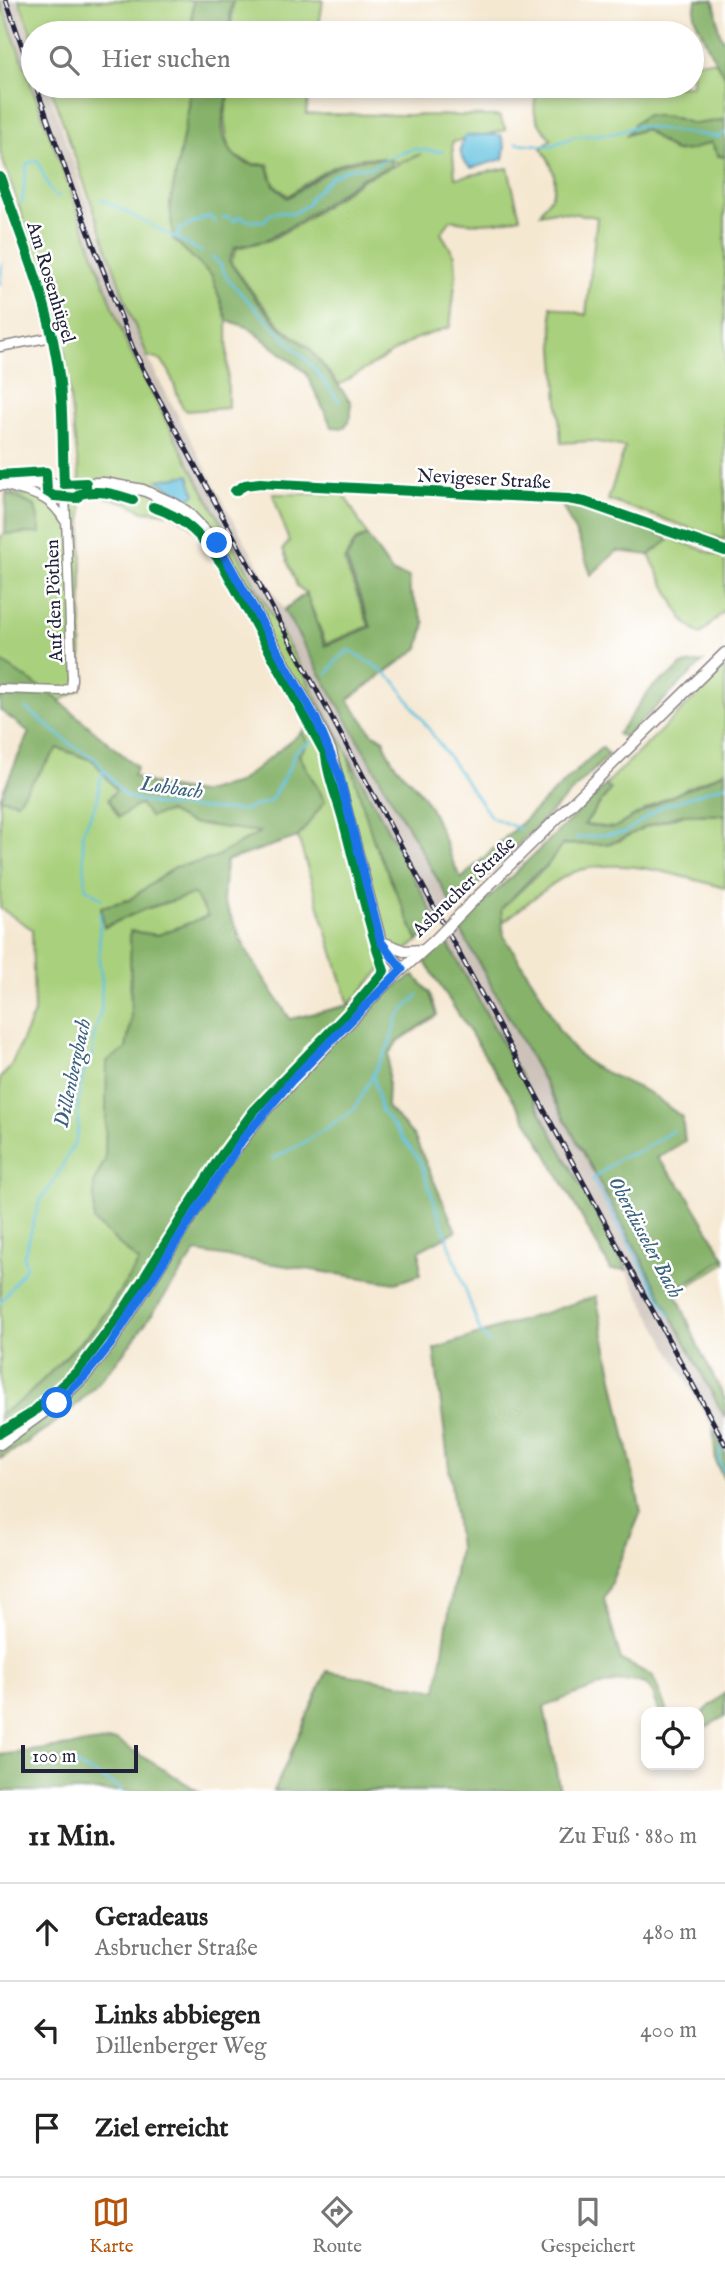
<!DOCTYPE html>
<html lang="de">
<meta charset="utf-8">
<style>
body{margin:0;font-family:"IM FELL English",serif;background:#f6f6f6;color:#222}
.controls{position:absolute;right:21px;bottom:21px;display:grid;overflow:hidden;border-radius:14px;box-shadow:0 4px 10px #0003}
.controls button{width:63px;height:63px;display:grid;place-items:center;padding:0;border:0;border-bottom:2px solid #e0e0e0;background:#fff;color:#222;font:35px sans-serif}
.scale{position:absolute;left:21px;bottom:18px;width:117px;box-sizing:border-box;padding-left:7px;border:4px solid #22223b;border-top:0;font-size:19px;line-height:24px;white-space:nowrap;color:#22223b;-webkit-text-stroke:5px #fff;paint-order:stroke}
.stop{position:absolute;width:21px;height:21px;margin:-16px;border:5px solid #1a73e8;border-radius:50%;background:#fff}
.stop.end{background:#1a73e8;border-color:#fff;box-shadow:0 2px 7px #0008}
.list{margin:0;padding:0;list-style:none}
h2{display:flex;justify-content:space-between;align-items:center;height:91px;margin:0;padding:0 28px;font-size:30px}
h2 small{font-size:23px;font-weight:400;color:#767676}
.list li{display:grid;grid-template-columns:46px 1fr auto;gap:21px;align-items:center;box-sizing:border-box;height:98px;padding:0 28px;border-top:2px solid #e0e0e0}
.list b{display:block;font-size:26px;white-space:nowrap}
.list p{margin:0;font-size:23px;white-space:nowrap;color:#767676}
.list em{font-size:23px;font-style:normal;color:#767676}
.icon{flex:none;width:38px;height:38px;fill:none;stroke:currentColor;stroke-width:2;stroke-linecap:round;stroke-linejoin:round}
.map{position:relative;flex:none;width:725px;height:1791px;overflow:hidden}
.search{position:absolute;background:#fff;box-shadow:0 4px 10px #0003;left:21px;right:21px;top:21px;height:77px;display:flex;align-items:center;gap:18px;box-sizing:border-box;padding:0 24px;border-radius:38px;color:#767676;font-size:26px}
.sheet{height:385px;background:#fff}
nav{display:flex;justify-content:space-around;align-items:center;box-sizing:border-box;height:98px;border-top:2px solid #e0e0e0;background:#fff;font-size:19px;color:#767676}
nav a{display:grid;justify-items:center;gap:4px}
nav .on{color:#b45309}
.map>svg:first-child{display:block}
.industrial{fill:#ccc2b9}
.green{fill:#a9d07b;stroke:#66795b;stroke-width:2}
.forest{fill:#86b26b;stroke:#546a53;stroke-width:2}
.water{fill:#61c1df;stroke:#42728d;stroke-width:2}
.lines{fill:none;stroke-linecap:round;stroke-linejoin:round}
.stream{stroke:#61c1df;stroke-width:2.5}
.minor-casing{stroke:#8c8586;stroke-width:11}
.major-casing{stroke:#8c8586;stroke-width:13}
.minor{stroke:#fff;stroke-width:8}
.major{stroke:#fff;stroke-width:10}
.rail-casing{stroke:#22223b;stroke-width:5}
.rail{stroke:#fff;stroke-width:2.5;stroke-dasharray:8;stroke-linecap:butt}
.major-bridge-casing{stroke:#8c8586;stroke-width:13;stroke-linecap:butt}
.major-bridge{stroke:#fff;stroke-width:10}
.cycleway-casing{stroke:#fff;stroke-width:15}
.cycleway{stroke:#00873e;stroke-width:10}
.route{stroke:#1a73e8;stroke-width:9}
.labels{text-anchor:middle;stroke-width:5;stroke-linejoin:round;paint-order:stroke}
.street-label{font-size:19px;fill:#22223b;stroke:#fff}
.water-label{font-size:21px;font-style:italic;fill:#3b627d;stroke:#fff}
</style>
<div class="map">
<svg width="725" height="1791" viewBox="0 0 725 1791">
<rect width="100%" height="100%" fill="#fff"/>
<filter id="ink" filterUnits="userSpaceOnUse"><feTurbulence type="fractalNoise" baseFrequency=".0143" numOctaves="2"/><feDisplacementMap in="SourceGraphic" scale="14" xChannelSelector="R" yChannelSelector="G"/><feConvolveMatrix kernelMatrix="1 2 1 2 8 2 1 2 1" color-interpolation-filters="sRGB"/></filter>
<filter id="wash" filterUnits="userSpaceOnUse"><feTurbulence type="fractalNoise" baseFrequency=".00686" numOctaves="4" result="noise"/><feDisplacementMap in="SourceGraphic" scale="28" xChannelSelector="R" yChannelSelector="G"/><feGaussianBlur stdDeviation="1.57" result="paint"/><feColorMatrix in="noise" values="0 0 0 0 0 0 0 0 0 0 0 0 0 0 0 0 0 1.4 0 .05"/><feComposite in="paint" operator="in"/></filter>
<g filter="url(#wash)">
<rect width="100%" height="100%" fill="#f5e8d1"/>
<path class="industrial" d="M0,0H17L33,47V86H47L82,187L141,344L156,374L245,542L454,908L438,923L304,673L141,374L128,347L70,191Z
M459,927L640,1256L725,1418V1452L446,940Z"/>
<path class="green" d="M0,0L128,347L188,462L347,752L374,842L418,941L379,972L349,1005L298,837L325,801L299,755L308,743L302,732L310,725L223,565L205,540L189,524L171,513L143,511L128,503L101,495L82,499L81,689L60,701L0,661V537L5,534L40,532L35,506L6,493L82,499L64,349L50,297L0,152Z
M19,0H193L192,33H33V39Z
M233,0H323L318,33H231Z
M692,61H715L725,76V119L694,125L673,117L658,118L646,115L635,123L627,135L644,129L674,152L690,150L710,142L718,156L725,157V540L608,500L625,447L592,441L561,443L551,306L586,315L597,217L555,211L540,214C543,206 549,201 552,195C559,178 550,160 541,148L551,139C534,120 530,111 539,86H692Z
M50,86H190L189,106L170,205L212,276L227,320L228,408L186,411L182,407L169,371L161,360L148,357L132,319Z
M223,86H310L306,114L499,116L506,130L452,142L455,178L508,168L520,217C496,224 475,225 451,220L441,233L455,256L456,276L450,327L415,339L339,385L309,348L281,326L257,298L231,263L237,248L270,240L301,223L364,179L421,154L398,163C356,146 320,172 288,196L274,184L268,164H254L233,156C225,137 222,118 229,98Z
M273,494H344L367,535L355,541L344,560L369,626L326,644L306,593L297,586L283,549L289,542Z
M671,538L725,558V610L700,635L683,620L649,555Z
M725,668V771L665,799L613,828L584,825L611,789L605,785Z
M57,748L94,761L116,790L140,804L168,812L190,823L261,832L212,859L175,867L129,900L101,907L105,927L145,909L194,894L208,916L158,935L130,932L131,1021L126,1049L106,1119L105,1160L94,1182L139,1262L98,1324L25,1398L0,1414V1078L10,1068L34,1013L32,929L0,908V798L17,802Z
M683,815H725V888C680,876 627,857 580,870C559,875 522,908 503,922L501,909L546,867L562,845L607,844L619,841L642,828Z
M725,1258V1263L677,1293L674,1290Z"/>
<path class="forest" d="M193,0H233L230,12V33H192Z
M696,0H713C720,14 714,29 725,42V76L711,53L694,16Z
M190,86H223L228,99C214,131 228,169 266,165L274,185L287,198C324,174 342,154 390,160L393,166L362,178L300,221L264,241L235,247L229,261L257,301L282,329L308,347L351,402V417L344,428L332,427L306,373L249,328L227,320L212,276L173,239L170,204L189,106Z
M646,115L672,117L694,124L725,120V157L718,155L711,142L691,150L675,151L644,129L627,135L635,123Z
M6,493L35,506L41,533L5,534Z
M561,503L585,507L671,538L649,555L617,551L591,575L579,540Z
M367,536L393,573L409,577L410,592L425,623L419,648L348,700L373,734L384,739C387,762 407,776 421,793C437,814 448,855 461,879L602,747L609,755L454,908L284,610L306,593L325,646L371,627L346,559L356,542Z
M0,661L51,694L137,767L133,776L159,786L199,793L238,783L302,732L308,743L299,755L325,801L298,837L226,861L223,900L249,955L290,1019L379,998L414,975L430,993L437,1015L397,1042L389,1054L387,1107L414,1136L456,1231L420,1250V1275L395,1283L196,1252C159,1302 125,1359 79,1402C56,1425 27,1442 0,1459V1414L25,1398L98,1324L139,1262L94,1221V1182L105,1160L107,1061L126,1049L131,1021L130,931L158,935L208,916L194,894L145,909L104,927L101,907L129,900L175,867L212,859L260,832L190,823L168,812L150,817L140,804L119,817L108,799L116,790L94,761L58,748L17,802L0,798L29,732L0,710Z
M703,662L625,737L617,734C630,720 638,703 651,689C660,678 671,679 681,665Z
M347,753L438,923L418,941L374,842Z
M725,772V815L682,814L645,827L620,840L605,844H563L546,867L535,874L501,909L504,936L539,991L559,1030L573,1049L592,1066L650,1093L682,1117L685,1141L657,1158L685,1191L725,1258L675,1290L698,1346L725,1399V1418L640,1256L459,927L605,786L610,789L584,825L614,828L664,800Z
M446,940L627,1270H611L536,1135L425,962Z
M596,1296L641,1512L604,1599L621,1660L653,1676L667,1712H659C656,1703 654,1689 644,1684C622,1673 566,1698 544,1707L560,1791H274L327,1671L437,1690L459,1547L434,1349Z
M713,1429L725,1452V1481L716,1463Z
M725,1693V1716L699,1731V1716Z
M116,1740L198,1791H0V1755Z"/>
<path class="water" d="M478,135H501L505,147L503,159L472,168C459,161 458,148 465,136Z
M189,475L195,494L188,499L158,480Z"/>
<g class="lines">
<path class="stream" d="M516,143L550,146L574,137L616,133L637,126L718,137L725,133
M101,199L178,239L180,229L209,216L215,222
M22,203L27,164L37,160L51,192L59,197
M223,218L229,217L235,221L240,216L249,221H264C273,209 279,211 293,214L308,204L310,198L332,176L350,168L372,167L392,156L414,149L442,152
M178,239L202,252
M212,257L221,265L227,279L312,366L339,401
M0,284L2,263
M328,674L336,661L349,650L371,663L395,681L491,817L520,829
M26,708L70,744L94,758L125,796L157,805L220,810H244L270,801L291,765L294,752L312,741
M576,838L624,833L661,807L725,785
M102,899L86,888L82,834L98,799L99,784L103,772
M373,1074L381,1110L420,1161L480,1331L489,1343
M272,1159L303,1143L354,1110L389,1045L398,1017L418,995
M0,1303L26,1267L24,1256L40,1200L52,1185L75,1142L78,1129V1101L83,1075L93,1052V1038L101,1011L102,982L99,960L100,913
M671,1317L593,1179L620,1158L640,1151L674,1130
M721,1448L719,1463L725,1474
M69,1761C86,1772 107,1777 122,1791"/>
</g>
</g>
<g filter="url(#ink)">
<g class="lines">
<g class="minor-casing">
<path id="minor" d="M0,177L39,292L56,355L62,413L72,679L71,687L62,691L0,689
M0,347L52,337
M9,487C34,494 50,496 64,520
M235,491L245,485L260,483L568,499L585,502L725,551"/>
</g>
<g class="major-casing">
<path id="major" d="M0,485L104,483L143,490L175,504L187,512L217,543L316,719L331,751L381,942L402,969
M470,904L725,653
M382,942L404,951L423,950
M0,1444L57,1403L85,1376L110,1345L224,1165L263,1113L386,984L435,940"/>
</g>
<use href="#minor" class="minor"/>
<use href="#major" class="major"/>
<g class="rail-casing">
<path id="rail" d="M6,0L33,78
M36,86L73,191L132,346L145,373L725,1444"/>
</g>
<use href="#rail" class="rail"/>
<g class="major-bridge-casing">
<path id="major-bridge" d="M435,940L470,904"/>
</g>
<use href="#major-bridge" class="major-bridge"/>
<g class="cycleway-casing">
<path id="cycleway" d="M0,177C20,235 46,295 56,356C64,397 62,441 64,484L86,483V492
M0,475L46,472L47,492L54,496L77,498L80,494C99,489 115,494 133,500
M235,491L245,485L260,483L568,499L585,502L725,551
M0,1433L32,1413L79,1370L126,1307L219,1159L254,1111L352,1009L384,971C368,922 357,872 344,823C338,799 328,779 326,755L223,565C203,538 185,517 153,507"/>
</g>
<use href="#cycleway" class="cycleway"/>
</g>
</g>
<g class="lines" filter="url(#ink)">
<path class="route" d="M57,1403L85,1376L110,1345L242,1140L291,1081L402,969L381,942L339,775L316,719L217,543"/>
</g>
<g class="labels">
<g class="street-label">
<text transform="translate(52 282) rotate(73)" y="7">Am Rosenhügel</text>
<text transform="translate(484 478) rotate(3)" y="7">Nevigeser Straße</text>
<text transform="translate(53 601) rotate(-92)" y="7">Auf den Pöthen</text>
<text transform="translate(463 886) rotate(-44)" y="7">Asbrucher Straße</text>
</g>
<g class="water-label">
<text transform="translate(172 787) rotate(8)" y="7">Lohbach</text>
<text transform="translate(72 1073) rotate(-78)" y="7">Dillenbergbach</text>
<text transform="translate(646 1237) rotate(62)" y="7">Oberdüsseler Bach</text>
</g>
</g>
</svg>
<div class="controls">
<button><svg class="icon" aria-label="locate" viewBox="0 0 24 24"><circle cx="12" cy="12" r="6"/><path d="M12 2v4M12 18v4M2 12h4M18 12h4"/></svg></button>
</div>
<div class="scale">100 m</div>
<div class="stop" style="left:57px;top:1403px"></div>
<div class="stop end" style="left:217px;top:543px"></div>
<div class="search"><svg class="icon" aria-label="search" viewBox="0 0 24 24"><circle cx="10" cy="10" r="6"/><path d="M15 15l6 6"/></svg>Hier suchen</div>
</div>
<section class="sheet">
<h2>11 Min.<small>Zu Fuß · 880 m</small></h2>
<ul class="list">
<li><svg class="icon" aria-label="ahead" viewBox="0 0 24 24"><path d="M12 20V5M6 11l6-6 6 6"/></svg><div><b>Geradeaus</b><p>Asbrucher Straße</p></div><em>480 m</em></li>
<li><svg class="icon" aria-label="left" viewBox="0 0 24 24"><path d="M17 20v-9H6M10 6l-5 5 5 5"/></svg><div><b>Links abbiegen</b><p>Dillenberger Weg</p></div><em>400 m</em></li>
<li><svg class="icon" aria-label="arrive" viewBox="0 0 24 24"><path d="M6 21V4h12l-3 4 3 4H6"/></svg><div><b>Ziel erreicht</b></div></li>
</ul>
</section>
<nav>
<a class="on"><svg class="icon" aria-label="map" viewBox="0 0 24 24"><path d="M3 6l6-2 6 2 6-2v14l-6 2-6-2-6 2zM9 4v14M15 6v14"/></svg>Karte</a>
<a><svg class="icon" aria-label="directions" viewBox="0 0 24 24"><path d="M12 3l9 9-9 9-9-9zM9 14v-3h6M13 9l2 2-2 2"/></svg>Route</a>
<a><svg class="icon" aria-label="saved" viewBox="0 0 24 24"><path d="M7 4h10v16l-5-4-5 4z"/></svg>Gespeichert</a>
</nav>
